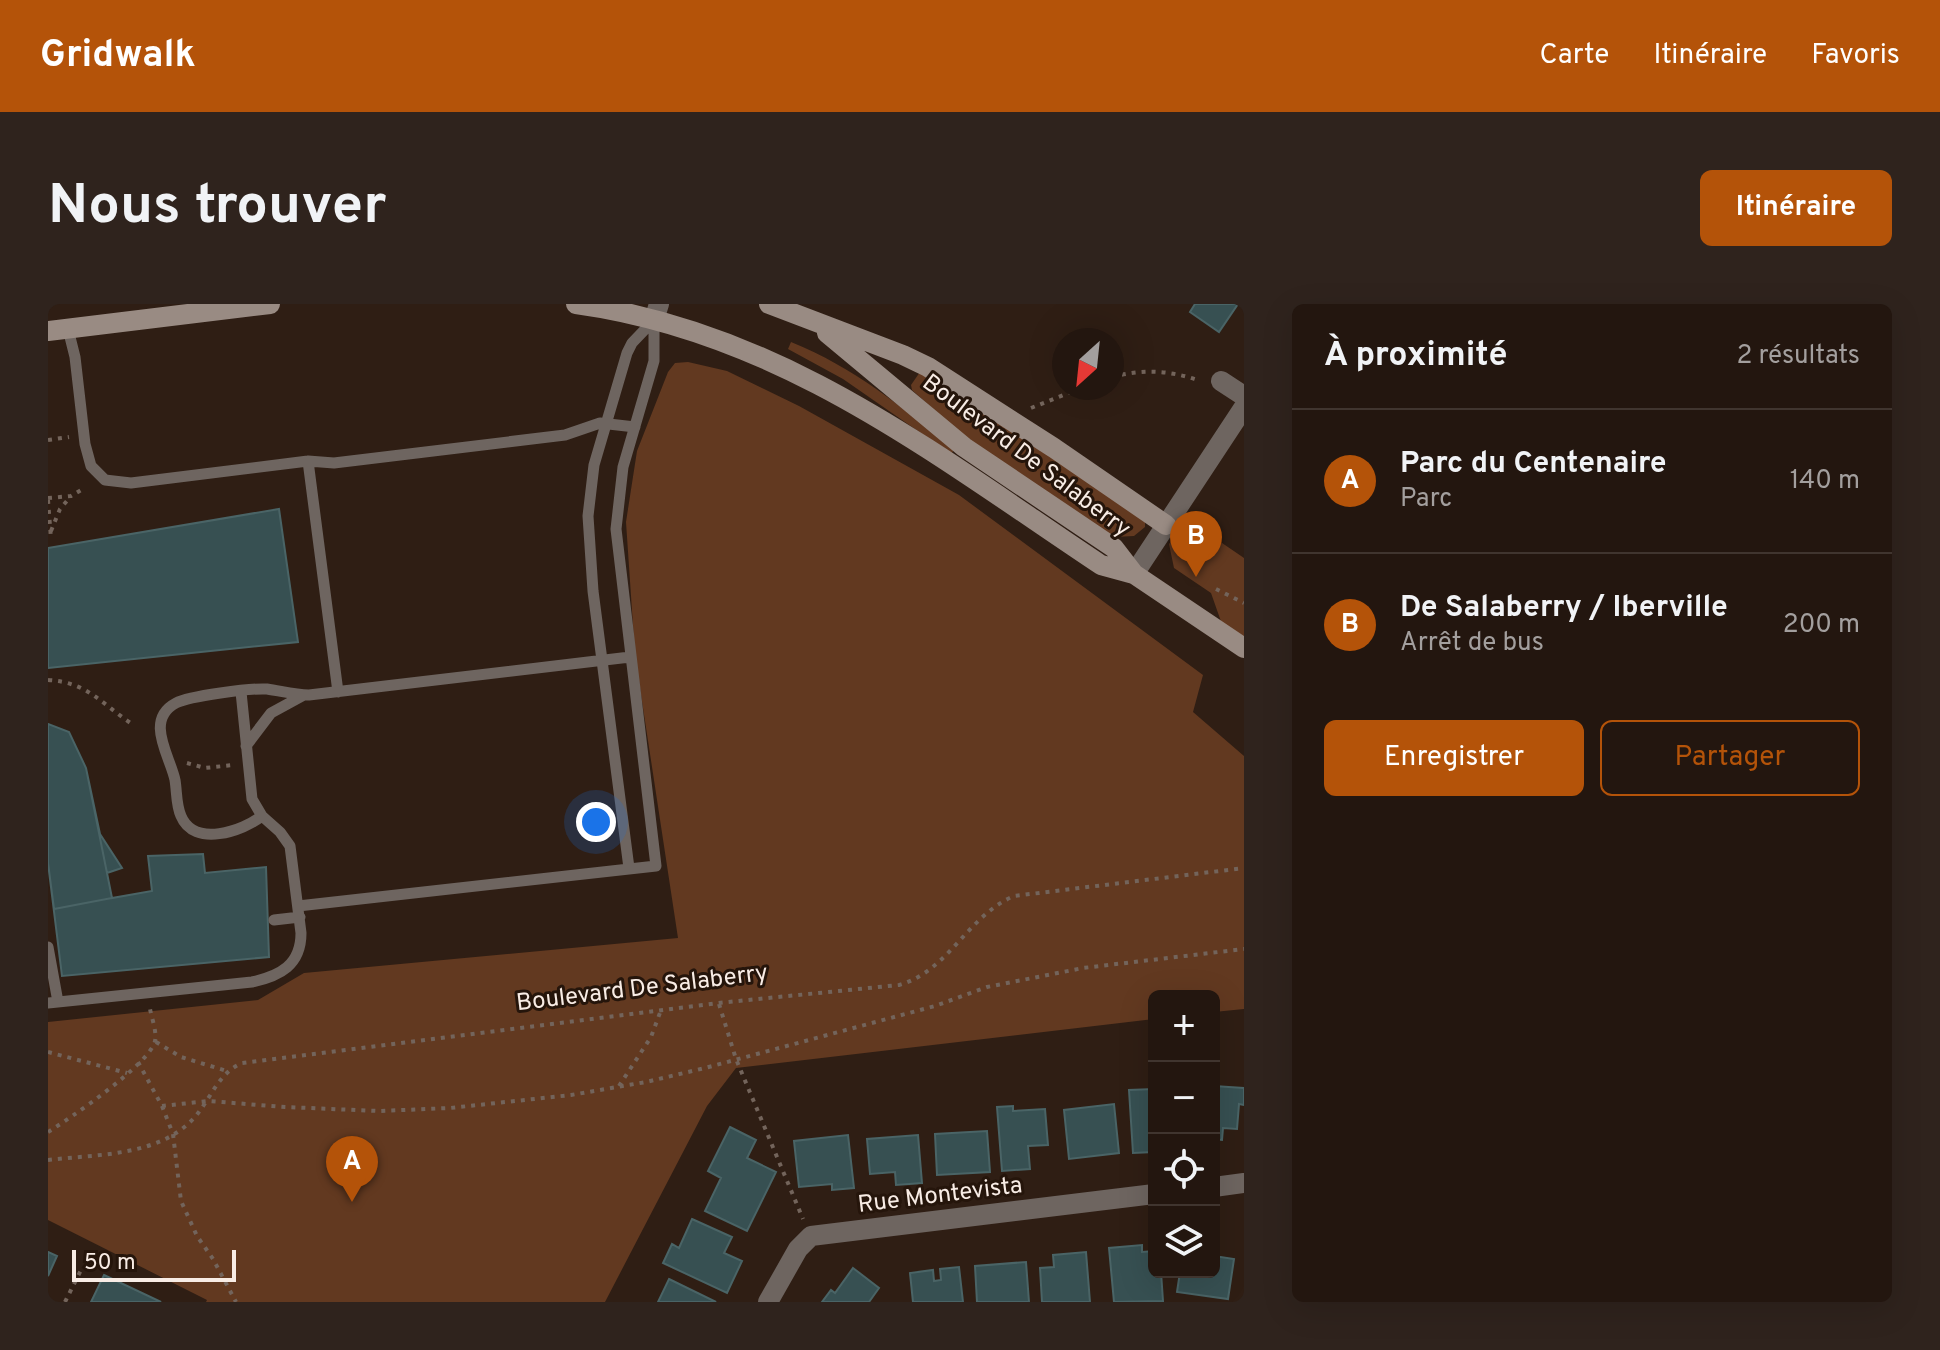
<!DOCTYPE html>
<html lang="fr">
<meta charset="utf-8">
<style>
body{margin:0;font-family:Overpass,sans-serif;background:#2f231d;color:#f1f3f6}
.controls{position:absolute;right:24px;bottom:24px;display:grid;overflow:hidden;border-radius:12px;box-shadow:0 8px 32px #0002}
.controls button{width:72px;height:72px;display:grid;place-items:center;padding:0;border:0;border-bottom:2px solid #40352f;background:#23160f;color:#f1f3f6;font:40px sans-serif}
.compass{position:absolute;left:1004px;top:24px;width:72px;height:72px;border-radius:50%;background:#23160f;box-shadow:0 8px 32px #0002;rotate:207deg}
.scale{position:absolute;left:24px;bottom:20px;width:164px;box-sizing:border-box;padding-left:8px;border:4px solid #f8ece5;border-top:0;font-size:22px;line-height:28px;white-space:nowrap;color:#f8ece5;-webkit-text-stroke:6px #25150b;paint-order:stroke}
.you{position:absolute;left:548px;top:518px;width:28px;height:28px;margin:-20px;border:6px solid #fff;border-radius:50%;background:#1a73e8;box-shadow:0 0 0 12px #1a73e833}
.badge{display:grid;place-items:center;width:52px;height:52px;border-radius:50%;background:#b45309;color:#fff;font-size:26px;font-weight:700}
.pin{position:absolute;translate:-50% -66px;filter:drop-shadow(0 2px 4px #0008)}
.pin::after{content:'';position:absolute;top:42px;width:28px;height:24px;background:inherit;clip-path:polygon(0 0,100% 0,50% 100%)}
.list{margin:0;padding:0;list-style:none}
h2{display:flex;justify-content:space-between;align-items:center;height:104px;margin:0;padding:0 32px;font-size:34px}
h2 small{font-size:26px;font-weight:400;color:#a39f9e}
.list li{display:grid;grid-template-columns:52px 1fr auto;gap:24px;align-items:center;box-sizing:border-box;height:144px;padding:0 32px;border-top:2px solid #40352f}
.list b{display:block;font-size:30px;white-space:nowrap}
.list p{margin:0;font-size:26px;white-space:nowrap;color:#a39f9e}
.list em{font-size:26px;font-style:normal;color:#a39f9e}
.actions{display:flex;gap:16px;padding:24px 32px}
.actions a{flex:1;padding:18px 0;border:2px solid #b45309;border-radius:12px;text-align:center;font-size:28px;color:#b45309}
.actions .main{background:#b45309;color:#fff}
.icon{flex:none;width:44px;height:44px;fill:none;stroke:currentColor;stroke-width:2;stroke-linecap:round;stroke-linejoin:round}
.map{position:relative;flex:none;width:1196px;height:998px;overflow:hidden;border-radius:12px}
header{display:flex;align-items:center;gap:48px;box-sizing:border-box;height:112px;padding:0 40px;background:#b45309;color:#fff}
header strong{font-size:38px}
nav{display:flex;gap:44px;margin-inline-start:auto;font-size:28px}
.intro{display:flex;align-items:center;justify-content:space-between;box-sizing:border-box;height:192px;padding:0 48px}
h1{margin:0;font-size:56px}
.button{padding:20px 36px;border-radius:12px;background:#b45309;color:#fff;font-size:28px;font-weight:700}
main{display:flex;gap:48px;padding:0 48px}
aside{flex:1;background:#23160f;border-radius:12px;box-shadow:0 8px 32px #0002}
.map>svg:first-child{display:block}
.green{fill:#623920}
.building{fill:#375052;stroke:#4a6466;stroke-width:2}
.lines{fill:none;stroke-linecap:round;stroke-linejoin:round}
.path{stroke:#73645b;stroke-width:4;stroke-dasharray:4 6;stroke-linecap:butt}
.lane{stroke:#6e6560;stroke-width:11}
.street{stroke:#6e6560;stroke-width:20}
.secondary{stroke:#998b83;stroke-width:20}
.labels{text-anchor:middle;stroke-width:6;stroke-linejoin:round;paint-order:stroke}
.street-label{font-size:24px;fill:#f8ece5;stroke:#25150b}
</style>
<header>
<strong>Gridwalk</strong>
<nav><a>Carte</a><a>Itinéraire</a><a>Favoris</a></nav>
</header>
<div class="intro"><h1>Nous trouver</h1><a class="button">Itinéraire</a></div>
<main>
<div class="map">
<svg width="1196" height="998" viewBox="0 0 1196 998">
<rect width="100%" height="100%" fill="#2f1e14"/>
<path class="green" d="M743,38C807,64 853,102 906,146L903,150L795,75L740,45Z
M640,58L679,67L751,102L911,191L1155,371L1145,408L1196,452V705L1166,708V692H1106V715L688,764L659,802L557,998H158L159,996L0,916V718L210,696L256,669L630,634L587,351L578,218L589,147L620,68L627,59Z
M872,68L1036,172L1097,218V223L1086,232L1066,233L919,135L864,86L863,81Z
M1139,215L1196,254V333L1176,326L1163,289L1126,264L1121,240Z"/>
<path class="building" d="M1147,0H1190L1171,28L1142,8Z
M231,205L250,338L0,364V244Z
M0,420L21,428L38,464L64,594L104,587L100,552L155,550L157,569L218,563L221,653L14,672L0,559Z
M0,420L21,428L38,464L52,530L74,564L59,569L64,594L6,605L0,559Z
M1166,782L1196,784V801L1191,800L1189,825L1175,824L1174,836L1166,835Z
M1106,785V848L1085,849L1081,786Z
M1066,800L1071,849L1021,855L1016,806Z
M965,802V807L997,805L1000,841L980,842L982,865L954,867L949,803Z
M682,823L708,836L699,854L728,868L699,927L657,907L673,874L660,867Z
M939,827L942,868L889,871L887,830Z
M800,831L806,884L784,886V880L751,883L746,837Z
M870,831L874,879L848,881L847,868L822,870L819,835Z
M644,915L684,933L676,949L694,957L679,989L615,959L624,940L631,944Z
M1094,941V948L1106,947V968H1113L1115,997L1066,998L1061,944Z
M0,948L9,952L0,972Z
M1038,948L1042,998H994L992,964L1006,963L1005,951Z
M1166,952L1186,955L1180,995L1129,988L1132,968H1166Z
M978,958L981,998H929L927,962Z
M911,963L915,998H865L862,969L885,966L886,977L893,976L892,965Z
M805,964L831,984L821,998H774L783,986L787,989Z
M56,971L113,998H43Z
M621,975L668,998H610Z"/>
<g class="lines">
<path class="path" d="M1064,73C1095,65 1122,66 1152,77
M983,104L1033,84
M0,136L21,133
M0,194L23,192L35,185
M0,196L3,235
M3,227L12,205L23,192
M1168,285L1196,299
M0,376C39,378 54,400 84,420
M139,459L157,464L185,461
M671,700L688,755L755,915
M108,738L133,753L179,767
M0,748L79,769
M90,758L114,802L160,797L237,803L331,807L402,804L523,791L598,778L657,764L887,702L939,683L1035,664L1196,645
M571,782L603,733L613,706
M114,802L125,830L133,897L149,932L165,955L188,998
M0,828C21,815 102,760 107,737C109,728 104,715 102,705
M0,856C49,850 110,853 146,814C163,795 170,769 194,759L670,699L851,681C901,667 919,612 966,592L1196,564
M17,998L33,966"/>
<path class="lane" d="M20,25L27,53L37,140L43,162L57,176L83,179L260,157L286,159L517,131L552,119L587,123
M260,157L290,388
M198,442L223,409L256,391
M214,512C195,527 146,544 133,512C128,501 129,488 127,476C122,452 96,416 128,399C141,392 203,384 219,385C233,387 247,391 261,391L582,353
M581,564L545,287L540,212L546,161L579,49L584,39L606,16
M250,602L608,562L568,225L575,163L606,57V16
M226,616L252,613
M0,643L10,698
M0,699L204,678C232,672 253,661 253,629L242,542L232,528L214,512L204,495L193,388"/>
<path class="street" d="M606,16L611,0
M1173,77L1196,92
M1086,270L1196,103
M1166,883L1196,879
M720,998L750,945L763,932L1106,890"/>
<path class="secondary" d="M528,0C733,28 886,150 1053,261L1086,270L1196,344
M721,0L855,51L880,63L1006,144L1118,221
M0,27L222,0
M779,29L916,143L1066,244L1086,270"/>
</g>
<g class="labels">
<g class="street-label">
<text transform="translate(979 151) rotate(37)" y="8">Boulevard De Salaberry</text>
<text transform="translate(594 683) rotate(-7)" y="8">Boulevard De Salaberry</text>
<text transform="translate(892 890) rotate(-7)" y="8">Rue Montevista</text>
</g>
</g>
</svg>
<div class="controls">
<button>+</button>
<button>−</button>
<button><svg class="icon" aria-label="locate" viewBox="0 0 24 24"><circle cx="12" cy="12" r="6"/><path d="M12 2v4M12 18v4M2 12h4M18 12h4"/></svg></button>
<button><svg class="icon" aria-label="layers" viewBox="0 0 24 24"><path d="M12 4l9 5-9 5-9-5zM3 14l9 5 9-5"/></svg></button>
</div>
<svg class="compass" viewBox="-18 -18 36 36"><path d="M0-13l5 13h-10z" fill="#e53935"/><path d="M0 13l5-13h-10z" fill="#a39f9e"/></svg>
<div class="scale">50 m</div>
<div class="you"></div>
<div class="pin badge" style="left:304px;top:898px">A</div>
<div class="pin badge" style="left:1148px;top:273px">B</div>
</div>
<aside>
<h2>À proximité<small>2 résultats</small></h2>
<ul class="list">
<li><span class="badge">A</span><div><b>Parc du Centenaire</b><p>Parc</p></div><em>140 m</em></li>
<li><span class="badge">B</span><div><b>De Salaberry / Iberville</b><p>Arrêt de bus</p></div><em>200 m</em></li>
</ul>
<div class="actions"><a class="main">Enregistrer</a><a>Partager</a></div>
</aside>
</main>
